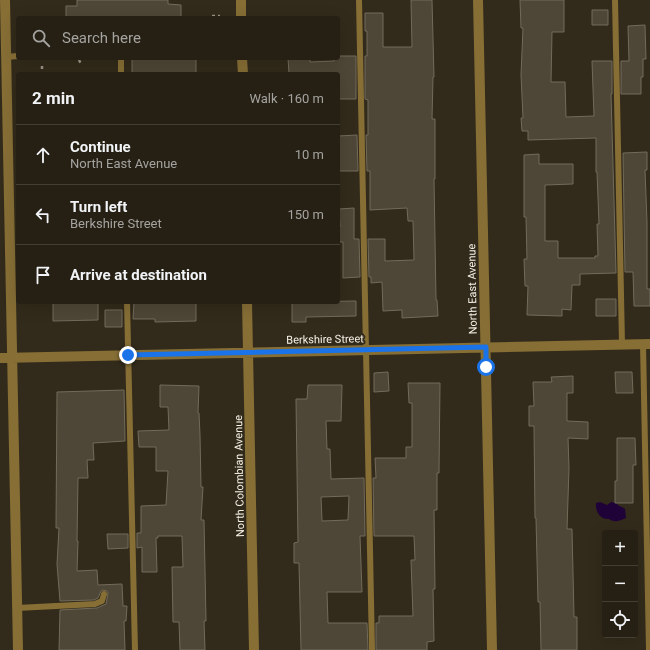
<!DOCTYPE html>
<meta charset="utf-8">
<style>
body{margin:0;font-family:Roboto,sans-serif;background:#2e281d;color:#f1f3f6}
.controls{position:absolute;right:12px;bottom:12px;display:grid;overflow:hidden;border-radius:4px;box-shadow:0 4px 16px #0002}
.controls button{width:36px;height:36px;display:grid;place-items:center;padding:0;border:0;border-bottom:1px solid #423e34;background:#262014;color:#f1f3f6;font:20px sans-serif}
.stop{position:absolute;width:12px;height:12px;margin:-9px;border:3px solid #1a73e8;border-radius:50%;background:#fff}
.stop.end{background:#1a73e8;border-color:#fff;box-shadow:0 1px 4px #0008}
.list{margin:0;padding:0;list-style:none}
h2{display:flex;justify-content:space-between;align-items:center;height:52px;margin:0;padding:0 16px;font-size:17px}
h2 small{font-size:13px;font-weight:400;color:#a4a3a0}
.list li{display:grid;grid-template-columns:26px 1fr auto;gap:12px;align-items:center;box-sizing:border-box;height:60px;padding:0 16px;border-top:1px solid #423e34}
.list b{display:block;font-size:15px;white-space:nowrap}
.list p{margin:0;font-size:13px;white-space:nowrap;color:#a4a3a0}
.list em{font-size:13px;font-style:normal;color:#a4a3a0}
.icon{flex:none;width:22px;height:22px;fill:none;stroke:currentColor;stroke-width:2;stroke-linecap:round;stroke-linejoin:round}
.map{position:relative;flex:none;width:650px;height:650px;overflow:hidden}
.search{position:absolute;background:#262014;box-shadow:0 4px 16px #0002;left:16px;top:16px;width:324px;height:44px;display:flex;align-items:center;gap:10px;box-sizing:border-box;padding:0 14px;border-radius:4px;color:#a4a3a0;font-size:15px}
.panel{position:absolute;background:#262014;box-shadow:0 4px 16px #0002;left:16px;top:72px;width:324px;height:232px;border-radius:4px}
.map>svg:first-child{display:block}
.water{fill:#1f0238}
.building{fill:#4e4636;stroke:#736b5a;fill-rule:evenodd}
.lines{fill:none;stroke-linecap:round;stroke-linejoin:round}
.path{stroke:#999487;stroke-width:2.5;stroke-dasharray:3 3;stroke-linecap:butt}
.lane{stroke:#866e35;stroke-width:6}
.street{stroke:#866e35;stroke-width:10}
.route{stroke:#1a73e8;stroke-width:5}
.labels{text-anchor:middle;stroke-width:4;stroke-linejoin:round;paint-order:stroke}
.street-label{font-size:11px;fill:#f6f2e8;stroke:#322b1b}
</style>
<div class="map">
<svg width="650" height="650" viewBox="0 0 650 650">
<rect width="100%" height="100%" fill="#322b1b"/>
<path class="water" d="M600,502L607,505L611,502L616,503L619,506L622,507L625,509L626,518C619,521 615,523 609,519C600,520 595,511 596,503Z"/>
<path class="building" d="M77,0H168V4L181,5V18H66V6H77Z
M411,0H432L434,77H433L432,119H435V179H434L436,300H437L438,316L402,318V310L383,311L382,282L371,283V277H369L368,239H385V261L414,260L413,221H408L407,208L370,210V171H367L366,135H368V100L365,99V56H367V31H365V13H383V47H412Z
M520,0H564V32H552L551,82H565L566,117L594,116L592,61H612V94H611L616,273L580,274V285H572L571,310L562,309V316L527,315L528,286H525L524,259H527L526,217H524V155L539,154V164H573V184L545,185V241H558V258H595V256H598L597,224H599L597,172H596V138L528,140V131H522L521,118H523L521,75L523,28H521Z
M592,10H608V25H592Z
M645,25L646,59H643V77H641V94H621V61H629L628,26Z
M338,56H356V99H338V74H289L288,58H310V62L334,61V58H338Z
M132,58H196V74H132Z
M357,135L358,171H338V136Z
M647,152V170H645L647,222V289H650V306H634L633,272H625L623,153Z
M354,208V239H359L360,277L343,278V242H338V227H340L339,209Z
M596,299H616V316H596Z
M356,301V316L306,317V322H292V302Z
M53,302H98V320L53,321Z
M134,302H196V321L155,322V319H133Z
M105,310H122V327H105Z
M388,372L389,391L374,392V373Z
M615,372H632L633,393H616Z
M573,376V393H567V421L588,422V439L568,438L569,468L567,529H572L574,617H577V650H541L540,602H538L536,518H535L534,426H529V406H534L533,382H552L551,377Z
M408,383H440L439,473H437V510H434L435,589H433L434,641L427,642V650H376V623H379V616H413L411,560H415L414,536H374L373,478H376L375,458H406V447H412V403H409Z
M160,385L199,386L198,413H199L200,435L201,487H203L201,520H204L206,621H204L205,650H180L179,622H173L172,567H183L182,536H158V538H156L157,572H142V547L137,548V533H141V506L166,505L168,471H156V447H139L138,431L169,430L168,407H160Z
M308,385H342L341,421H326L327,449H330L331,479L364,478L365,536H360L362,592H327L328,623H367L368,650H301L299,563H294V543L298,542L296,399H307ZM349,496L348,520L322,521L321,497Z
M124,390L125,441L93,443L94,460H87L88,478H78L77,541H78L77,571L97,570L98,585L122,584L123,606H127L126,621H124L125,650H59L60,610L97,608L106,604L108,593L107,591L103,590L101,591L98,598L94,600L60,601L57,564L59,528H56L57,392Z
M617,438H635L636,465H633V503H615V481H617Z
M107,534H128V548L108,549Z"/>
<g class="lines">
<path class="path" d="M212,16H220
M79,60L81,64
M42,66V74"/>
<path class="lane" d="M359,0L372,650
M615,0L622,344
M6,57L18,56
M121,58V74
M127,302L135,650
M643,344L649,650
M17,608L95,604L102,601L104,594"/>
<path class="street" d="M5,0L18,650
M241,0V18
M478,0L492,650
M242,58L243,74
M247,302L254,650
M0,358L650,344"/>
</g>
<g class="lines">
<path class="route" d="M128,355L486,347V367"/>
</g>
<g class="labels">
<g class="street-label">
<text transform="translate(472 289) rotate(-91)" y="4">North East Avenue</text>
<text transform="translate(325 339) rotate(-1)" y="4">Berkshire Street</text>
<text transform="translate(239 476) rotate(-91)" y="4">North Colombian Avenue</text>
</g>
</g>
</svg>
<div class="controls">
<button>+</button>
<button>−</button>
<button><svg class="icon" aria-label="locate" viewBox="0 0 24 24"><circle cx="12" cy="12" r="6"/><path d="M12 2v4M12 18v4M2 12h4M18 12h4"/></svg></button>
</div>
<div class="stop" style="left:486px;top:367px"></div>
<div class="stop end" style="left:128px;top:355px"></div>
<div class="search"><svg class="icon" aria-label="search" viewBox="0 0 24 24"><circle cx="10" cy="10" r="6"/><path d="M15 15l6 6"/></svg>Search here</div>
<section class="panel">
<h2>2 min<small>Walk · 160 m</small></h2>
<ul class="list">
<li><svg class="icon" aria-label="ahead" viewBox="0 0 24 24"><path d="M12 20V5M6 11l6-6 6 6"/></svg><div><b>Continue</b><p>North East Avenue</p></div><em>10 m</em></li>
<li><svg class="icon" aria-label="left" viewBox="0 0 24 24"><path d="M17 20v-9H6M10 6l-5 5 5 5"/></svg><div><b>Turn left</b><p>Berkshire Street</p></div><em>150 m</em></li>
<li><svg class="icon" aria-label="arrive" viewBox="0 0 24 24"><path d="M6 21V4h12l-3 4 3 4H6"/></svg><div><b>Arrive at destination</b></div></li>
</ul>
</section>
</div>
